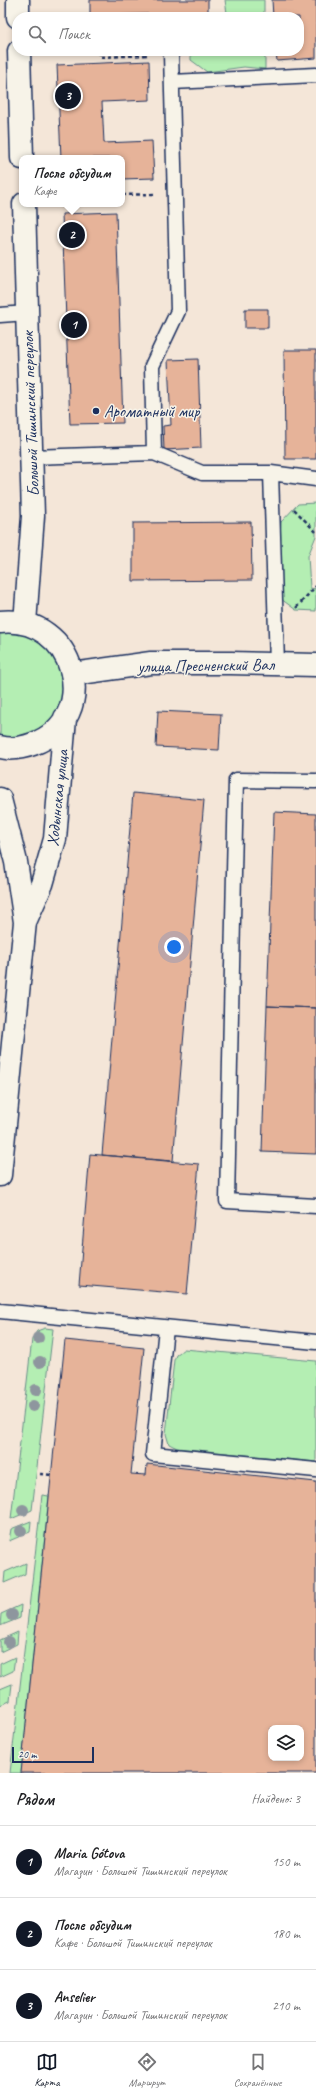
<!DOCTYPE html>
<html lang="ru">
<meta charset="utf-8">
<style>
body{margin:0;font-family:Caveat,sans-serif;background:#f6f6f6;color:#202124}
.controls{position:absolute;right:12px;bottom:12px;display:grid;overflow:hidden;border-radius:8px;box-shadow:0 2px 6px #0003}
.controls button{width:36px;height:36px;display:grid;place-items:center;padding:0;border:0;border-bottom:1px solid #e0e0e0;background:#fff;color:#202124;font:20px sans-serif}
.scale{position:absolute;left:12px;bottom:10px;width:82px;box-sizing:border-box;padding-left:4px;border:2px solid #1b2f5e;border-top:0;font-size:11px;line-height:14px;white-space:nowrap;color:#1b2f5e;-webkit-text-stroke:3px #f7f3e8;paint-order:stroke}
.you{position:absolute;left:174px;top:947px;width:14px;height:14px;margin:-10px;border:3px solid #fff;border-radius:50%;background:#1a73e8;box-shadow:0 0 0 6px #1a73e833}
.badge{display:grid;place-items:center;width:26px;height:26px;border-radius:50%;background:#111827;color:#fff;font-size:13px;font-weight:700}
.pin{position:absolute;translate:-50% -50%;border:2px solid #fff;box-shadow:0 1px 4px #0006}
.popup{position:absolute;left:19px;top:155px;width:106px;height:52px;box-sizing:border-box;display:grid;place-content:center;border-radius:8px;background:#fff;filter:drop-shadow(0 1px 3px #0005);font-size:13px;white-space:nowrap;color:#757577}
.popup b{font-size:15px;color:#202124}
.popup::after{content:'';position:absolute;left:50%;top:100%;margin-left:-8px;border:8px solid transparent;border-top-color:#fff}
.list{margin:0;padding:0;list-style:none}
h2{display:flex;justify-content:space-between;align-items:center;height:52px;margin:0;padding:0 16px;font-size:17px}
h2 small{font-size:13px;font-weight:400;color:#757577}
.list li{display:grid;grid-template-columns:26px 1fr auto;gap:12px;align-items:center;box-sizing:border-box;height:72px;padding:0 16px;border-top:1px solid #e0e0e0}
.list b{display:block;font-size:15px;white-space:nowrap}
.list p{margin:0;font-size:13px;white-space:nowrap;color:#757577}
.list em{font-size:13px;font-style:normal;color:#757577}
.icon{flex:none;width:22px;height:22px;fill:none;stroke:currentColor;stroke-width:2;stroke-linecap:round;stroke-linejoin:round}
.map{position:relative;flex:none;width:316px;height:1773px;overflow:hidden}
.search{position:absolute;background:#fff;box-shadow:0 2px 6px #0003;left:12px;right:12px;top:12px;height:44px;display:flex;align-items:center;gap:10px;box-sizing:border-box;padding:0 14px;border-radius:16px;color:#757577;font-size:15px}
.sheet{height:268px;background:#fff}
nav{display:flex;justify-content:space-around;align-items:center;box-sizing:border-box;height:56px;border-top:1px solid #e0e0e0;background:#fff;font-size:11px;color:#757577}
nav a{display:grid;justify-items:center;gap:2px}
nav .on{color:#111827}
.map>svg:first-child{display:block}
.green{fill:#b4eeb3;stroke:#688e88}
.building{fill:#e6b399;stroke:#1b2f5e;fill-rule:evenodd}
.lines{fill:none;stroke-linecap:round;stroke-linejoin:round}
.lane-casing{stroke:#1b2f5e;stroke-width:17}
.secondary-casing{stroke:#1b2f5e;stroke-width:25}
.path{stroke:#1b2f5e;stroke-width:2.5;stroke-dasharray:4 3;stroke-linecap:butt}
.lane{stroke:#f7f3e8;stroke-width:14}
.secondary{stroke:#f7f3e8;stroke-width:22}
.tree{fill:#8e969e}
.poi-dot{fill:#1b2f5e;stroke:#f7f3e8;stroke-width:1.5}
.labels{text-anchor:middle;stroke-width:3;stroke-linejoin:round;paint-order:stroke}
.poi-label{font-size:17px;fill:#1b2f5e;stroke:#f7f3e8;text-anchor:start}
.street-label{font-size:17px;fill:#1b2f5e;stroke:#f7f3e8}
</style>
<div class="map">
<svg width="316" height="1773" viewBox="0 0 316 1773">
<rect width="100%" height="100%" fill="#f4e6d8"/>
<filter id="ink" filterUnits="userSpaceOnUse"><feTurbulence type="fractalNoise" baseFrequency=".025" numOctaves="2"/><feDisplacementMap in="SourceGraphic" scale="8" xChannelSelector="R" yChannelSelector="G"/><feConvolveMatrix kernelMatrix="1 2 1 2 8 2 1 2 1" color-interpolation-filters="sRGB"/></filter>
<g filter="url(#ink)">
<path class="green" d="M225,0H264V17H224L227,13Z
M191,51H265V69L244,67L207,72L191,60Z
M316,503V536L308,556L310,588L316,589V611L296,610L281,599L278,563L281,522L298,504Z
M0,631L32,633L63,667L64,698L49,725L21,738H0Z
M45,1328L53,1329L32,1510L11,1519L32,1339L37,1331Z
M184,1349L316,1361V1462L177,1448L169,1444L166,1434L174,1360L176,1355Z
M42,1495L49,1496L21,1773H10Z
M31,1521L30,1532L9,1541L11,1529Z
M26,1563L25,1574L4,1583L5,1572Z
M21,1605L20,1618L0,1626L1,1614Z
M18,1632L17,1644L0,1652V1640Z
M15,1657L13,1671L0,1677V1664Z
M12,1684L10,1701L0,1705V1689Z"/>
<path class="building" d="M90,0H208V13L90,15Z
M272,0H316V58L277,61L276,51H299V17H273Z
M149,61L150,100L102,102L104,143L152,141L154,178L122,179V158H61L57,65Z
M116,212L123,423L70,424L62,214Z
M245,309H268V328H245Z
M284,350H316V459H285Z
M198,359L201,448L164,450L163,426L171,425L168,360Z
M251,522L252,580L133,581V523Z
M158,711L221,714L219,750L156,747Z
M133,793L204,800L173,1161L102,1155Z
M274,812L316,814V1008L267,1006Z
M267,1006L316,1008V1154L262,1152Z
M90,1154L199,1164L187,1294L79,1285Z
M65,1340L144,1348L131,1474L146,1475L147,1464L316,1482V1773H21ZM271,1728H301V1758H271Z"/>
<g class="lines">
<g class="lane-casing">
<path id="lane" d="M172,82L316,75
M0,315L27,313
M154,453L202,473H271L316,479
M31,457L154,453L152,366L178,311L171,54
M271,473L277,664
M316,781L236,780L227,1201L316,1206
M0,1311L316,1342
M166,1328L153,1454L316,1470"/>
</g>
<g class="secondary-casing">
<path id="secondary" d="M18,0V17
M19,51L22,158
M24,204L33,516L25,623
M0,622C75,614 104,718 33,744C22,748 11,750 0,747
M73,674L151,663H231L316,665
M0,799L16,862L25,922L0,1175
M25,922L42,884L55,839L65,718"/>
</g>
<path class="path" d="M100,51V57L149,55
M122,195L154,194
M294,509L316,532
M296,608L316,586
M40,1474L52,1475"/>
<use href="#lane" class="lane"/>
<use href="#secondary" class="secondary"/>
</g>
<g class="tree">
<circle cx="38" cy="1338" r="6"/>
<circle cx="40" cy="1362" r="6"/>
<circle cx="36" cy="1390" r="6"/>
<circle cx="33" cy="1406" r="6"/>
<circle cx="23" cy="1510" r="6"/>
<circle cx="21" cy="1531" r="6"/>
<circle cx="12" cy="1615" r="6"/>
<circle cx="9" cy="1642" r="6"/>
</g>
</g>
<circle class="poi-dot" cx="96" cy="411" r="4"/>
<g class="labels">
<g class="poi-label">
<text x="104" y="417">Ароматный мир</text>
</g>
<g class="street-label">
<text transform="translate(30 414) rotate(-92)" y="6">Большой Тишинский переулок</text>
<text transform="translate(206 665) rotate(-1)" y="6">улица Пресненский Вал</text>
<text transform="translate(57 798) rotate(-84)" y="6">Ходынская улица</text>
</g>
</g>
</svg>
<div class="controls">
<button><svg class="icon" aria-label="layers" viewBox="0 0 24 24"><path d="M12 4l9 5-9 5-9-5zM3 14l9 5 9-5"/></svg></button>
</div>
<div class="scale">20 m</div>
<div class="you"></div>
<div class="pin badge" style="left:74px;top:325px">1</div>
<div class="pin badge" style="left:72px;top:235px">2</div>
<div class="popup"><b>После обсудим</b>Кафе</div>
<div class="pin badge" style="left:68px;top:96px">3</div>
<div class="search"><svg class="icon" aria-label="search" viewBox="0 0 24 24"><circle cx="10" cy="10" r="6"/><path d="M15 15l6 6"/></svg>Поиск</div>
</div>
<section class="sheet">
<h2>Рядом<small>Найдено: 3</small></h2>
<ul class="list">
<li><span class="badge">1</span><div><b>Maria Gótova</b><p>Магазин · Большой Тишинский переулок</p></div><em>150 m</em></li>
<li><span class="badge">2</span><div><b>После обсудим</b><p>Кафе · Большой Тишинский переулок</p></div><em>180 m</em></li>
<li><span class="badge">3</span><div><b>Anselier</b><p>Магазин · Большой Тишинский переулок</p></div><em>210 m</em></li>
</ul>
</section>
<nav>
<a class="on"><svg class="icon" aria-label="map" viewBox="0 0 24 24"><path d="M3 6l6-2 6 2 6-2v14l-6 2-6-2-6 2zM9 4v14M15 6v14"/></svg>Карта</a>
<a><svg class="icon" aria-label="directions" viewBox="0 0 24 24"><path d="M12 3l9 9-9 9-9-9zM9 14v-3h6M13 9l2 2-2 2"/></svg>Маршрут</a>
<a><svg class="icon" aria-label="saved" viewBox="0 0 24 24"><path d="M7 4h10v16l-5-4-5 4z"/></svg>Сохранённые</a>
</nav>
